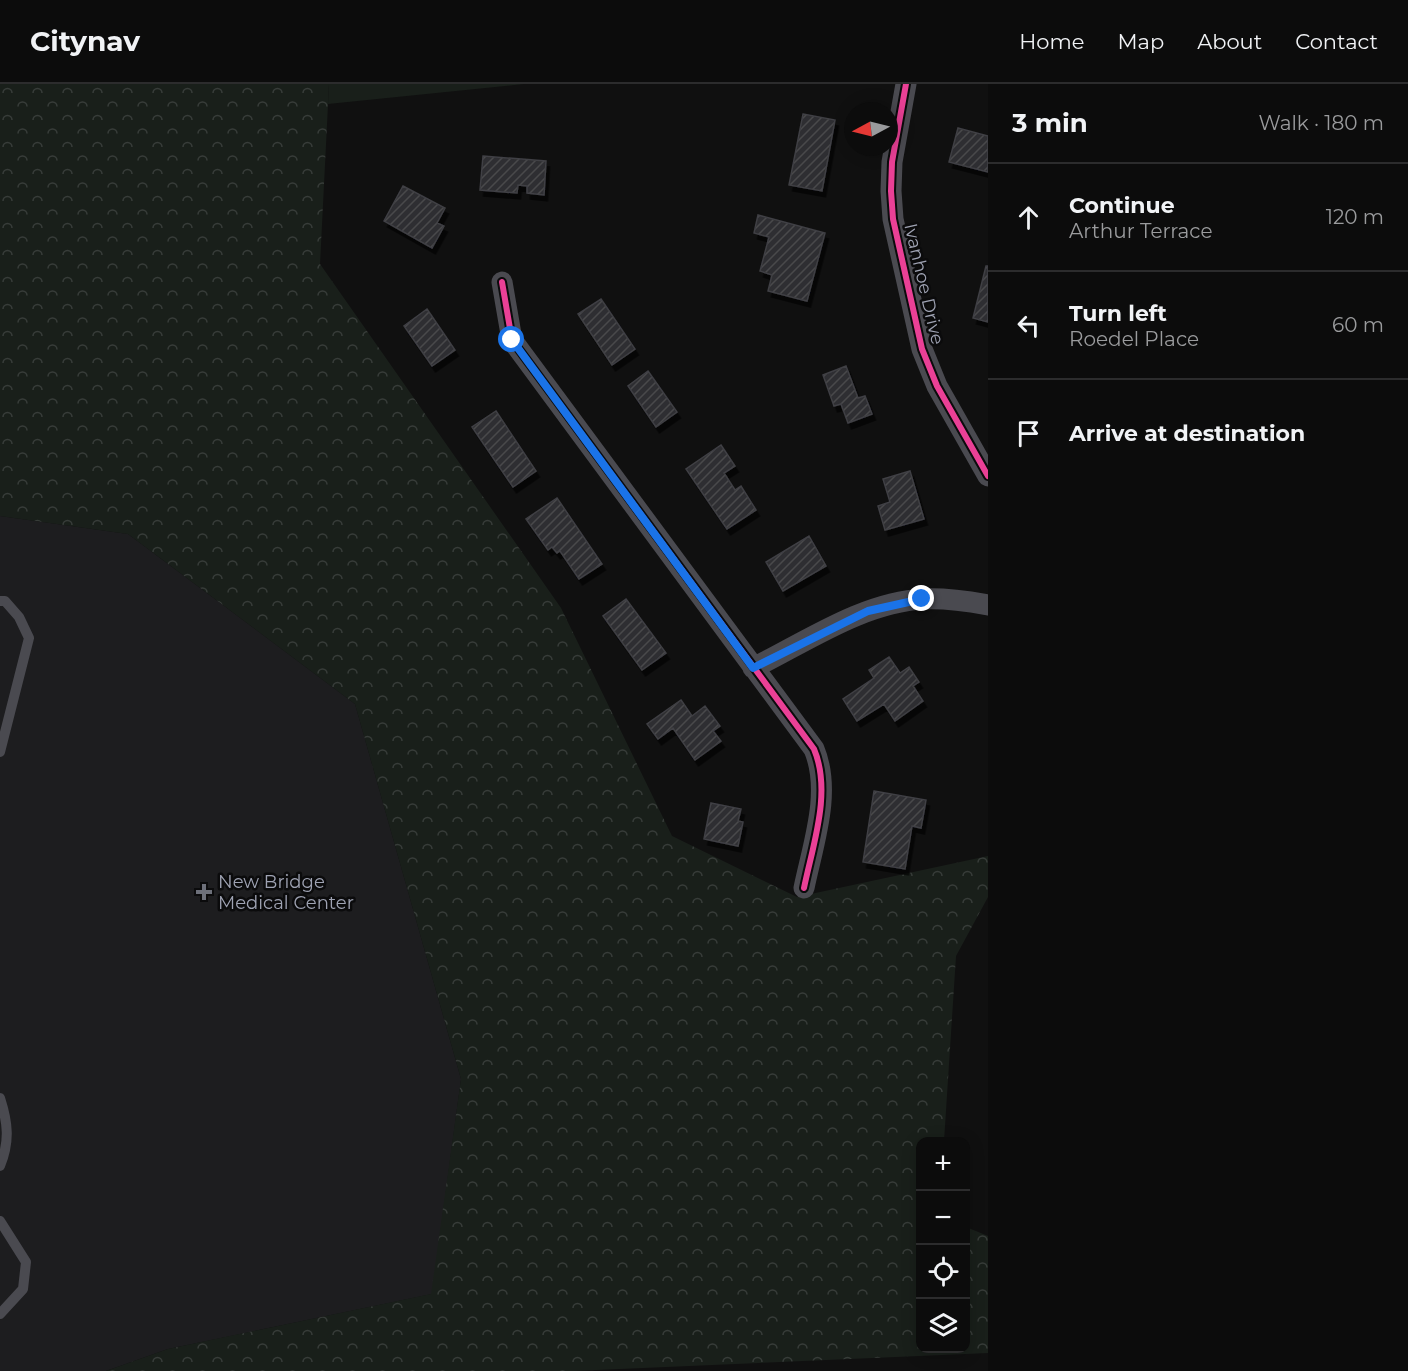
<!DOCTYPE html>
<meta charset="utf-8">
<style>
body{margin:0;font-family:Montserrat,sans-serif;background:#151515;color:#f1f3f6}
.controls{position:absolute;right:18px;bottom:18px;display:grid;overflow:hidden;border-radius:12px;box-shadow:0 3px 15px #0003}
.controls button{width:54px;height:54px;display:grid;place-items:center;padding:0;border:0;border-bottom:2px solid #2c2c2d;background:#0c0c0c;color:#f1f3f6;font:30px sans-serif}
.compass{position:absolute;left:844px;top:18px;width:54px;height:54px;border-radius:50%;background:#0c0c0c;box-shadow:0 3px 15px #0003;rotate:263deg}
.stop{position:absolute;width:18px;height:18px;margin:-14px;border:4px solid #1a73e8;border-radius:50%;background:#fff}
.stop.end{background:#1a73e8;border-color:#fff;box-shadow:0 2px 6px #0008}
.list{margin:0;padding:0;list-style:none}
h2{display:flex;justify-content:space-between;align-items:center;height:78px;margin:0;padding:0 24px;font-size:26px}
h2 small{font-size:20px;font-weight:400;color:#9a9b9d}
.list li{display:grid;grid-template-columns:39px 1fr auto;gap:18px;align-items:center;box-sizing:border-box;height:108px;padding:0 24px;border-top:2px solid #2c2c2d}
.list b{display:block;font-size:22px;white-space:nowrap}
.list p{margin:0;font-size:20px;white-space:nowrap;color:#9a9b9d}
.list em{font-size:20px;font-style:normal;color:#9a9b9d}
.icon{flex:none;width:33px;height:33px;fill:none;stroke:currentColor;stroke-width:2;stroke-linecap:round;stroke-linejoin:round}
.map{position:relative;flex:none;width:988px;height:1287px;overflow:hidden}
header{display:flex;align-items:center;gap:36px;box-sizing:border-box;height:84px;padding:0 30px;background:#0c0c0c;border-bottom:2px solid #2c2c2d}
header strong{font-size:28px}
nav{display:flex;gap:33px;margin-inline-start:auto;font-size:21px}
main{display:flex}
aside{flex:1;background:#0c0c0c}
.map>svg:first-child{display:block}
.built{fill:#1d1d1f}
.forest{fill:url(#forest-crowns)}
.park{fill:#191f1a}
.building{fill:url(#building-hatch);stroke:#3f3f44;stroke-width:1.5;filter:url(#shadow)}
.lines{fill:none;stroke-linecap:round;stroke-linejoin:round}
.lane{stroke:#4a4a50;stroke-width:10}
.street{stroke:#4a4a50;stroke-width:21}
.cycleway-casing{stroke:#0b0b0c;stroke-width:10}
.cycleway{stroke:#ea4096;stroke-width:6}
.route{stroke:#1a73e8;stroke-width:8}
.poi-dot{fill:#6d707a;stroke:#0b0b0c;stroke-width:2}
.labels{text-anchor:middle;stroke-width:5;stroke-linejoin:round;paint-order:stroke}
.street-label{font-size:18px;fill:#9fa3b3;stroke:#0b0b0c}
.poi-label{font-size:18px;fill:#9fa3b3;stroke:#0b0b0c;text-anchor:start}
</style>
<header>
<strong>Citynav</strong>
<nav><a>Home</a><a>Map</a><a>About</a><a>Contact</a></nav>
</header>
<main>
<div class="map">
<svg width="988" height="1287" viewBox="0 0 988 1287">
<defs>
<pattern id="forest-crowns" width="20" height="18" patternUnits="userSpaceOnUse" patternTransform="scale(1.5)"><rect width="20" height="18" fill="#191f1a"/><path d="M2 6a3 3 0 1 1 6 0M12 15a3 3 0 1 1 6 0" fill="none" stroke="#373c39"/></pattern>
<pattern id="building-hatch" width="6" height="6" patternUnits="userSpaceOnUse" patternTransform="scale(1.5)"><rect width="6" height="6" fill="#2e2e30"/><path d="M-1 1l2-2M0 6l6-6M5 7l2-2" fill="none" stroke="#49494c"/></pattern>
<filter id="shadow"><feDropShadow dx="3.5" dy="6" stdDeviation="0" flood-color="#0009"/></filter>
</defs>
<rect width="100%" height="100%" fill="#101010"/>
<path class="built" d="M0,432L128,450L355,620L461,995L432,1210L168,1265L106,1287H0Z"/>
<path class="forest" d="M0,0H329L320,180L561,524L672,752L797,813L988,772V813L956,872L944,1057L920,1058V1264H966V1143L988,1152V1269L573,1287H106L168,1265L431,1210L461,995L355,620L128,450L0,432Z"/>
<path class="park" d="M329,0H524L328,20Z"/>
<path class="building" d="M803,30L835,36L822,107L789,101Z
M958,44L988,52V88L949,78Z
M483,72L546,77L544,111L527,109V102L518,101L517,109L480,106Z
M403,102L445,124L437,139L444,142L432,164L384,137Z
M758,131L825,149L807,217L768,207L772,191L760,187L769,153L754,149Z
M986,182H988V238L973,234Z
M601,215L635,265L612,281L578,230Z
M427,225L455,266L432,282L404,242Z
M846,282L858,314L865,312L872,330L848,339L841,320L834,322L823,291Z
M648,287L677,328L656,343L628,302Z
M496,327L536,387L513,403L472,343Z
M721,361L735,382L724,389L735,406L741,402L756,426L727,445L686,385Z
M910,387L924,435L885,446L878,422L890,418L883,395Z
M557,414L602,480L579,495L560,467L557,469L552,463L548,466L526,435Z
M809,452L826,482L783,507L766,478Z
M626,515L666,569L642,586L603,532Z
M889,573L900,589L909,583L919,598L913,602L923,617L895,637L884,620L857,637L843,615L874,594L869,586Z
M681,616L692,632L705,622L720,642L713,647L721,657L695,676L673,644L658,655L647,640Z
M874,707L926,716L921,744L912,742L905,785L863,778Z
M711,719L741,725L738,737L743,738L738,762L704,755Z"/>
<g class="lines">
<path class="lane" d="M0,517H5L19,533L29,554L0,668
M0,1014C8,1039 10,1057 0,1082
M0,1137L26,1178L23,1205L0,1230"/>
<path class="street" d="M906,0L892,78L891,107L893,135L922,265L937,302L988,392
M502,198L512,256L814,665C832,708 813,760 804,804
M753,584C806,558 863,518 924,515C946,514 966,517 988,521"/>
<g class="cycleway-casing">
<path id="cycleway" d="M906,0L892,78L891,107L893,135L922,265L937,302L988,392
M502,198L512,256L814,665C832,708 813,760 804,804"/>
</g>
<use href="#cycleway" class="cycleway"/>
</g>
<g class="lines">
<path class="route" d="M512,256L753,584L868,527L922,515"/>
</g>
<path class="poi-dot" d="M201 799h6v6h6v6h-6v6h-6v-6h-6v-6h6z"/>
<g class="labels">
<g class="street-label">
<text transform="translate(924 200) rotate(77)" y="6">Ivanhoe Drive</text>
</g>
<g class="poi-label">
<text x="218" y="804">New Bridge<tspan x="218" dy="21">Medical Center</tspan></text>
</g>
</g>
</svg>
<div class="controls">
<button>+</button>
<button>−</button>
<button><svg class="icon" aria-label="locate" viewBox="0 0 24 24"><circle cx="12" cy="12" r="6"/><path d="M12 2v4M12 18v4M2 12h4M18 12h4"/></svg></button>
<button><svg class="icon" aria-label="layers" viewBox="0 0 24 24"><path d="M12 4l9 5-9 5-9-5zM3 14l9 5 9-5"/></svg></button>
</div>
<svg class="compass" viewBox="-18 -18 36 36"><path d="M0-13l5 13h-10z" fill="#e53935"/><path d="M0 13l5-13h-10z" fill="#9a9b9d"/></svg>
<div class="stop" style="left:512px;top:256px"></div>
<div class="stop end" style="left:922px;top:515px"></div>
</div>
<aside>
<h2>3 min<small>Walk · 180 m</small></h2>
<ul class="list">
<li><svg class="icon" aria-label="ahead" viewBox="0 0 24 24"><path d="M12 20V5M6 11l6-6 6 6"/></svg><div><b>Continue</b><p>Arthur Terrace</p></div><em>120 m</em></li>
<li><svg class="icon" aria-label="left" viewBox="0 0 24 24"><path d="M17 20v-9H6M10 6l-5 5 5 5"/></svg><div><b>Turn left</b><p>Roedel Place</p></div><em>60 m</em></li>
<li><svg class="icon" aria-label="arrive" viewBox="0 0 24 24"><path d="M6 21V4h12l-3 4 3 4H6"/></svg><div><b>Arrive at destination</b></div></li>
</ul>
</aside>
</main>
